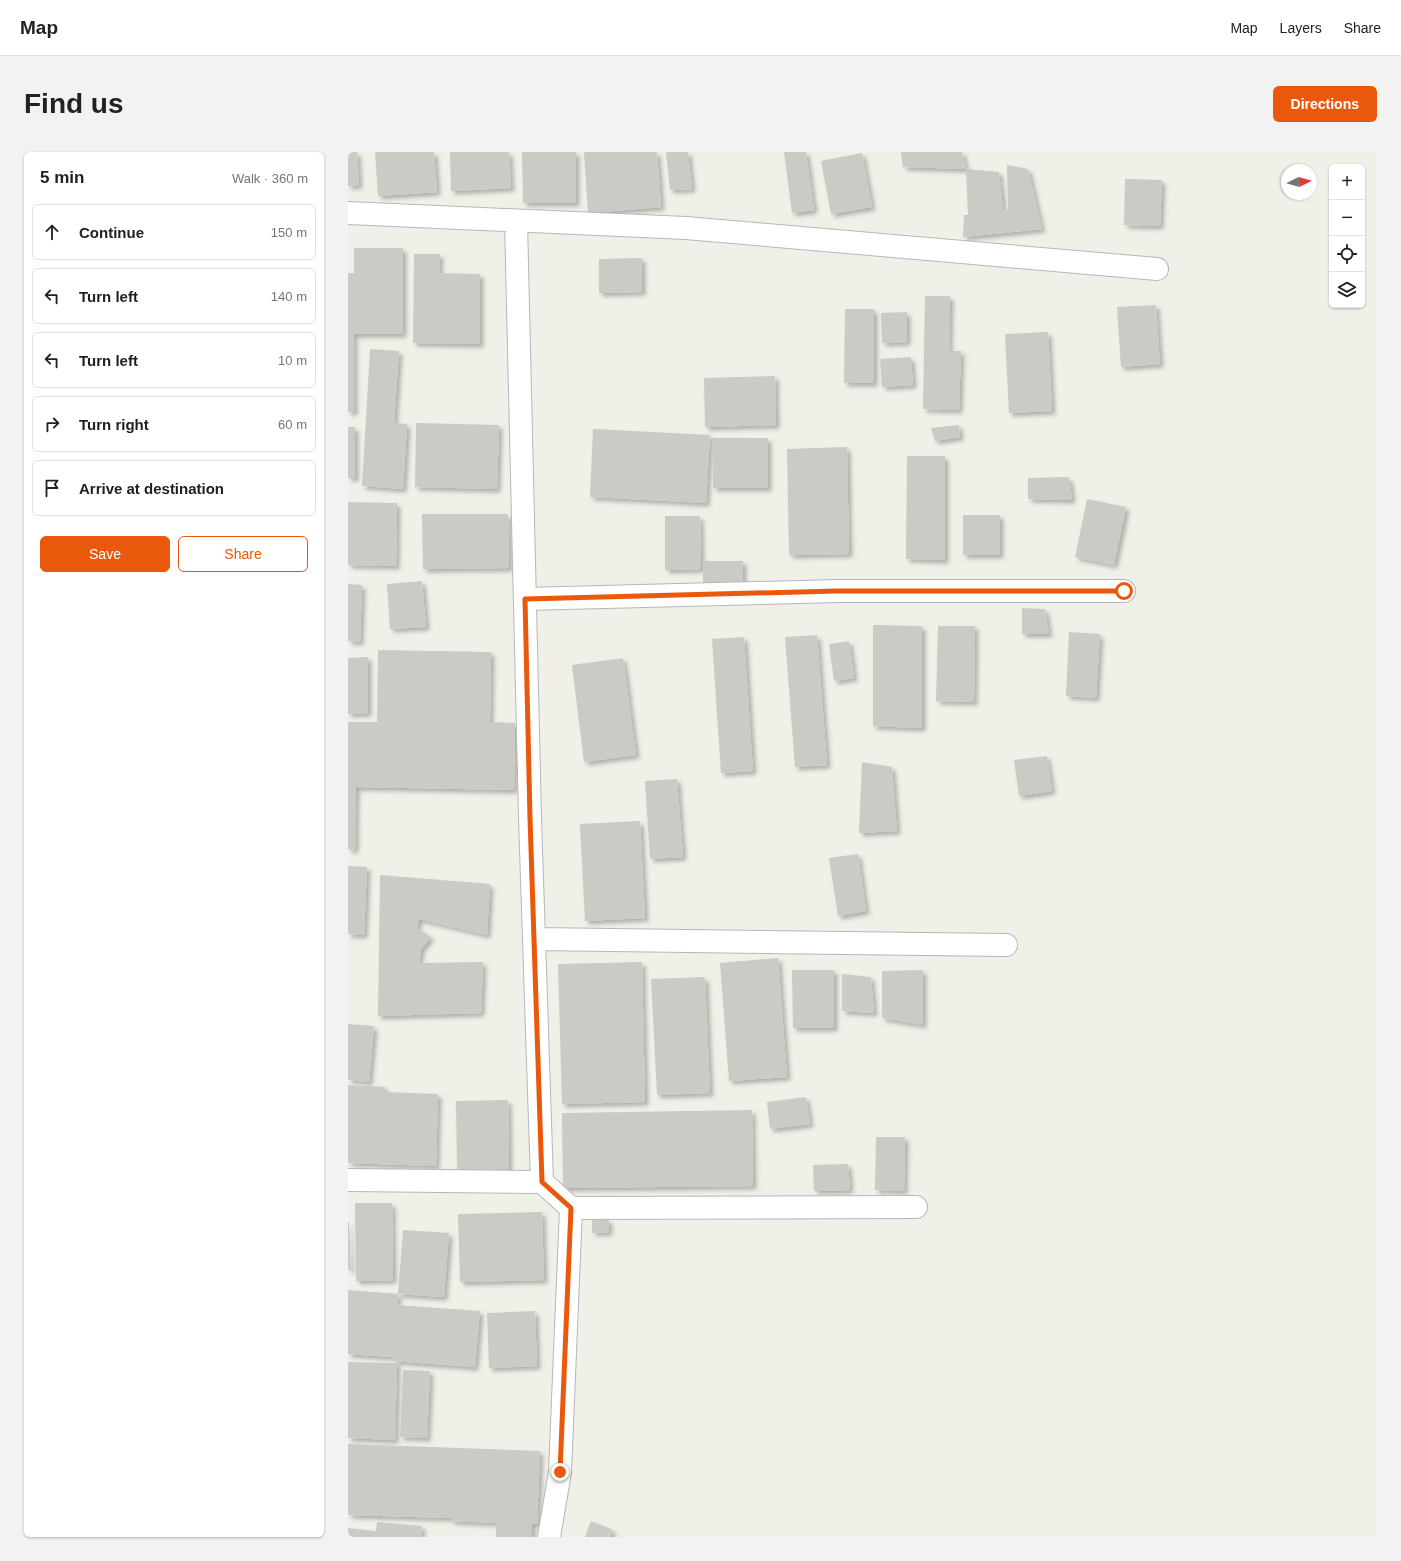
<!DOCTYPE html>
<meta charset="utf-8">
<style>
body{margin:0;font-family:Arial,sans-serif;background:#f2f2f2;color:#202124}
.controls{position:absolute;right:12px;top:12px;display:grid;overflow:hidden;border-radius:6px;box-shadow:0 1px 3px #0004}
.controls button{width:36px;height:36px;display:grid;place-items:center;padding:0;border:0;border-bottom:1px solid #e0e0e0;background:#fff;color:#202124;font:20px sans-serif}
.compass{position:absolute;left:933px;top:12px;width:36px;height:36px;border-radius:50%;background:#fff;box-shadow:0 1px 3px #0004;rotate:84deg}
.stop{position:absolute;width:12px;height:12px;margin:-9px;border:3px solid #ea580c;border-radius:50%;background:#fff}
.stop.end{background:#ea580c;border-color:#fff;box-shadow:0 1px 4px #0008}
.list{margin:0;padding:0;list-style:none}
h2{display:flex;justify-content:space-between;align-items:center;height:52px;margin:0;padding:0 16px;font-size:17px}
h2 small{font-size:13px;font-weight:400;color:#757577}
.list li{display:grid;grid-template-columns:26px 1fr auto;gap:12px;align-items:center;box-sizing:border-box;height:56px;margin:0 8px 8px;padding:0 8px;border:1px solid #e0e0e0;border-radius:6px}
.list b{display:block;font-size:15px;white-space:nowrap}
.list em{font-size:13px;font-style:normal;color:#757577}
.actions{display:flex;gap:8px;padding:12px 16px}
.actions a{flex:1;padding:9px 0;border:1px solid #ea580c;border-radius:6px;text-align:center;font-size:14px;color:#ea580c}
.actions .main{background:#ea580c;color:#fff}
.icon{flex:none;width:22px;height:22px;fill:none;stroke:currentColor;stroke-width:2;stroke-linecap:round;stroke-linejoin:round}
.map{position:relative;flex:none;width:1029px;height:1385px;overflow:hidden;border-radius:6px}
header{display:flex;align-items:center;gap:24px;box-sizing:border-box;height:56px;padding:0 20px;background:#fff;border-bottom:1px solid #e0e0e0}
header strong{font-size:19px}
nav{display:flex;gap:22px;margin-inline-start:auto;font-size:14px}
.intro{display:flex;align-items:center;justify-content:space-between;box-sizing:border-box;height:96px;padding:0 24px}
h1{margin:0;font-size:28px}
.button{padding:10px 18px;border-radius:6px;background:#ea580c;color:#fff;font-size:14px;font-weight:700}
main{display:flex;gap:24px;padding:0 24px}
aside{flex:1;background:#fff;border-radius:6px;box-shadow:0 1px 3px #0004}
.map>svg:first-child{display:block}
.building{fill:#cbcac5;filter:url(#shadow)}
.lines{fill:none;stroke-linecap:round;stroke-linejoin:round}
.minor-casing{stroke:#b5b7bb;stroke-width:24}
.minor{stroke:#fff;stroke-width:22}
.route{stroke:#ea580c;stroke-width:5}
</style>
<header>
<strong>Map</strong>
<nav><a>Map</a><a>Layers</a><a>Share</a></nav>
</header>
<div class="intro"><h1>Find us</h1><a class="button">Directions</a></div>
<main>
<aside>
<h2>5 min<small>Walk · 360 m</small></h2>
<ul class="list">
<li><svg class="icon" aria-label="ahead" viewBox="0 0 24 24"><path d="M12 20V5M6 11l6-6 6 6"/></svg><div><b>Continue</b></div><em>150 m</em></li>
<li><svg class="icon" aria-label="left" viewBox="0 0 24 24"><path d="M17 20v-9H6M10 6l-5 5 5 5"/></svg><div><b>Turn left</b></div><em>140 m</em></li>
<li><svg class="icon" aria-label="left" viewBox="0 0 24 24"><path d="M17 20v-9H6M10 6l-5 5 5 5"/></svg><div><b>Turn left</b></div><em>10 m</em></li>
<li><svg class="icon" aria-label="right" viewBox="0 0 24 24"><path d="M7 20v-9h11M14 6l5 5-5 5"/></svg><div><b>Turn right</b></div><em>60 m</em></li>
<li><svg class="icon" aria-label="arrive" viewBox="0 0 24 24"><path d="M6 21V4h12l-3 4 3 4H6"/></svg><div><b>Arrive at destination</b></div></li>
</ul>
<div class="actions"><a class="main">Save</a><a>Share</a></div>
</aside>
<div class="map">
<svg width="1029" height="1385" viewBox="0 0 1029 1385">
<defs>
<filter id="shadow"><feDropShadow dx="3.5" dy="3.5" stdDeviation="2" flood-color="#0004"/></filter>
</defs>
<rect width="100%" height="100%" fill="#f0efe8"/>
<path class="building" d="M0,0H9L11,33L0,34Z
M27,0H86L89,40L30,44Z
M102,0H161L163,36L103,39Z
M174,0H228V51H175Z
M236,0H309L313,55L240,61Z
M318,0H340L344,37L322,38Z
M436,0H458L466,58L444,61Z
M553,0H614L618,17L555,15Z
M514,1L524,55L483,62L473,9Z
M659,13L680,17L694,77L615,85L616,63H620L618,17L651,20L655,58L660,57Z
M777,27L814,28L812,74L776,73Z
M6,96H55V182H6V260H0V121H6Z
M66,102H92L91,121L132,122V192L65,191Z
M294,106V140L251,141V107Z
M577,144H602L601,199H613L611,258L575,257Z
M808,153L812,212L773,215L769,155Z
M497,157H526V231H496Z
M559,160V190L534,191L533,161Z
M700,180L704,259L661,261L657,182Z
M22,197L51,199L46,271L59,272L55,337L14,334Z
M563,205L565,233L534,235L532,207Z
M427,224L428,273L357,275L356,226Z
M68,271L151,273L149,337L67,335Z
M611,273L612,285L587,289L583,276Z
M0,275H7V326H0Z
M245,277L362,283L358,351L242,345Z
M364,286H420V336H365Z
M499,295L501,402L441,403L439,297Z
M559,304H597V408L558,407Z
M721,325L724,348L680,347V326Z
M739,347L778,355L766,413L727,405Z
M0,350L49,351L48,414L0,413Z
M74,362H160L161,416L75,417Z
M615,363H652V403H615Z
M317,364H352L353,417L317,418Z
M355,409H395V435H355Z
M74,429L78,475L42,477L39,432Z
M0,432L14,433L12,490L0,489Z
M674,456L697,457L701,482H674Z
M525,473L574,474V576L525,574Z
M590,474H627L626,550L588,549Z
M721,480L752,482L748,546L718,544Z
M469,483L479,613L447,615L437,485Z
M396,485L405,619L373,621L364,487Z
M501,489L506,526L486,529L481,492Z
M30,498L143,500L142,570L167,571L166,638L8,635L7,698L0,697V570H29Z
M20,505V561L0,562V506Z
M275,506L288,603L236,610L224,513Z
M699,604L704,639L671,644L666,608Z
M514,610L544,615L549,679L511,681Z
M329,627L335,705L302,707L297,629Z
M292,669L297,766L237,769L232,672Z
M510,702L518,759L490,764L481,706Z
M0,714L19,715L16,783L0,782Z
M32,723L142,732L139,783L71,767L69,776L83,785L73,797L71,811L135,810L133,861L30,864Z
M430,806L439,925L381,929L372,811Z
M294,810L297,950L214,952L210,812Z
M444,818H486V876H445Z
M575,818V873L534,866V819Z
M494,822L523,825L526,861L494,859Z
M357,825L362,941L309,943L303,827Z
M0,872L26,874L21,930L0,928Z
M0,933L37,935V940L90,942L88,1014L0,1011Z
M458,945L462,972L422,977L419,950Z
M160,948L161,1017L109,1018L108,949Z
M404,958L405,1034L215,1036L214,961Z
M528,985H557L556,1039L527,1038Z
M500,1012L502,1038L466,1039L465,1013Z
M7,1051H44L45,1128L8,1129Z
M194,1060L196,1128L112,1130L110,1062Z
M244,1068H261V1080L244,1081Z
M0,1070H1L3,1118H0Z
M55,1078L101,1081L96,1145L50,1142Z
M0,1138L50,1142L49,1153L132,1159L127,1215L45,1209V1205L0,1202Z
M187,1159L189,1214L141,1216L139,1161Z
M0,1210L49,1211L47,1288L0,1286Z
M55,1218L82,1219L79,1286L52,1285Z
M0,1292L192,1299L189,1372H184V1385H148V1371L103,1369V1366L0,1363Z
M243,1369L265,1378L262,1385H237Z
M29,1370L74,1374L73,1385H0V1376L28,1379Z"/>
<g class="lines">
<g class="minor-casing">
<path id="minor" d="M0,61L338,76L809,117
M168,69L182,666L194,1030L223,1056L212,1320L201,1385
M177,447L489,439H776
M186,787L658,793
M0,1028L194,1030
M223,1056L568,1055"/>
</g>
<use href="#minor" class="minor"/>
</g>
<g class="lines">
<path class="route" d="M212,1320L223,1056L194,1030L182,666L177,447L489,439H776"/>
</g>
</svg>
<div class="controls">
<button>+</button>
<button>−</button>
<button><svg class="icon" aria-label="locate" viewBox="0 0 24 24"><circle cx="12" cy="12" r="6"/><path d="M12 2v4M12 18v4M2 12h4M18 12h4"/></svg></button>
<button><svg class="icon" aria-label="layers" viewBox="0 0 24 24"><path d="M12 4l9 5-9 5-9-5zM3 14l9 5 9-5"/></svg></button>
</div>
<svg class="compass" viewBox="-18 -18 36 36"><path d="M0-13l5 13h-10z" fill="#e53935"/><path d="M0 13l5-13h-10z" fill="#757577"/></svg>
<div class="stop" style="left:776px;top:439px"></div>
<div class="stop end" style="left:212px;top:1320px"></div>
</div>
</main>
